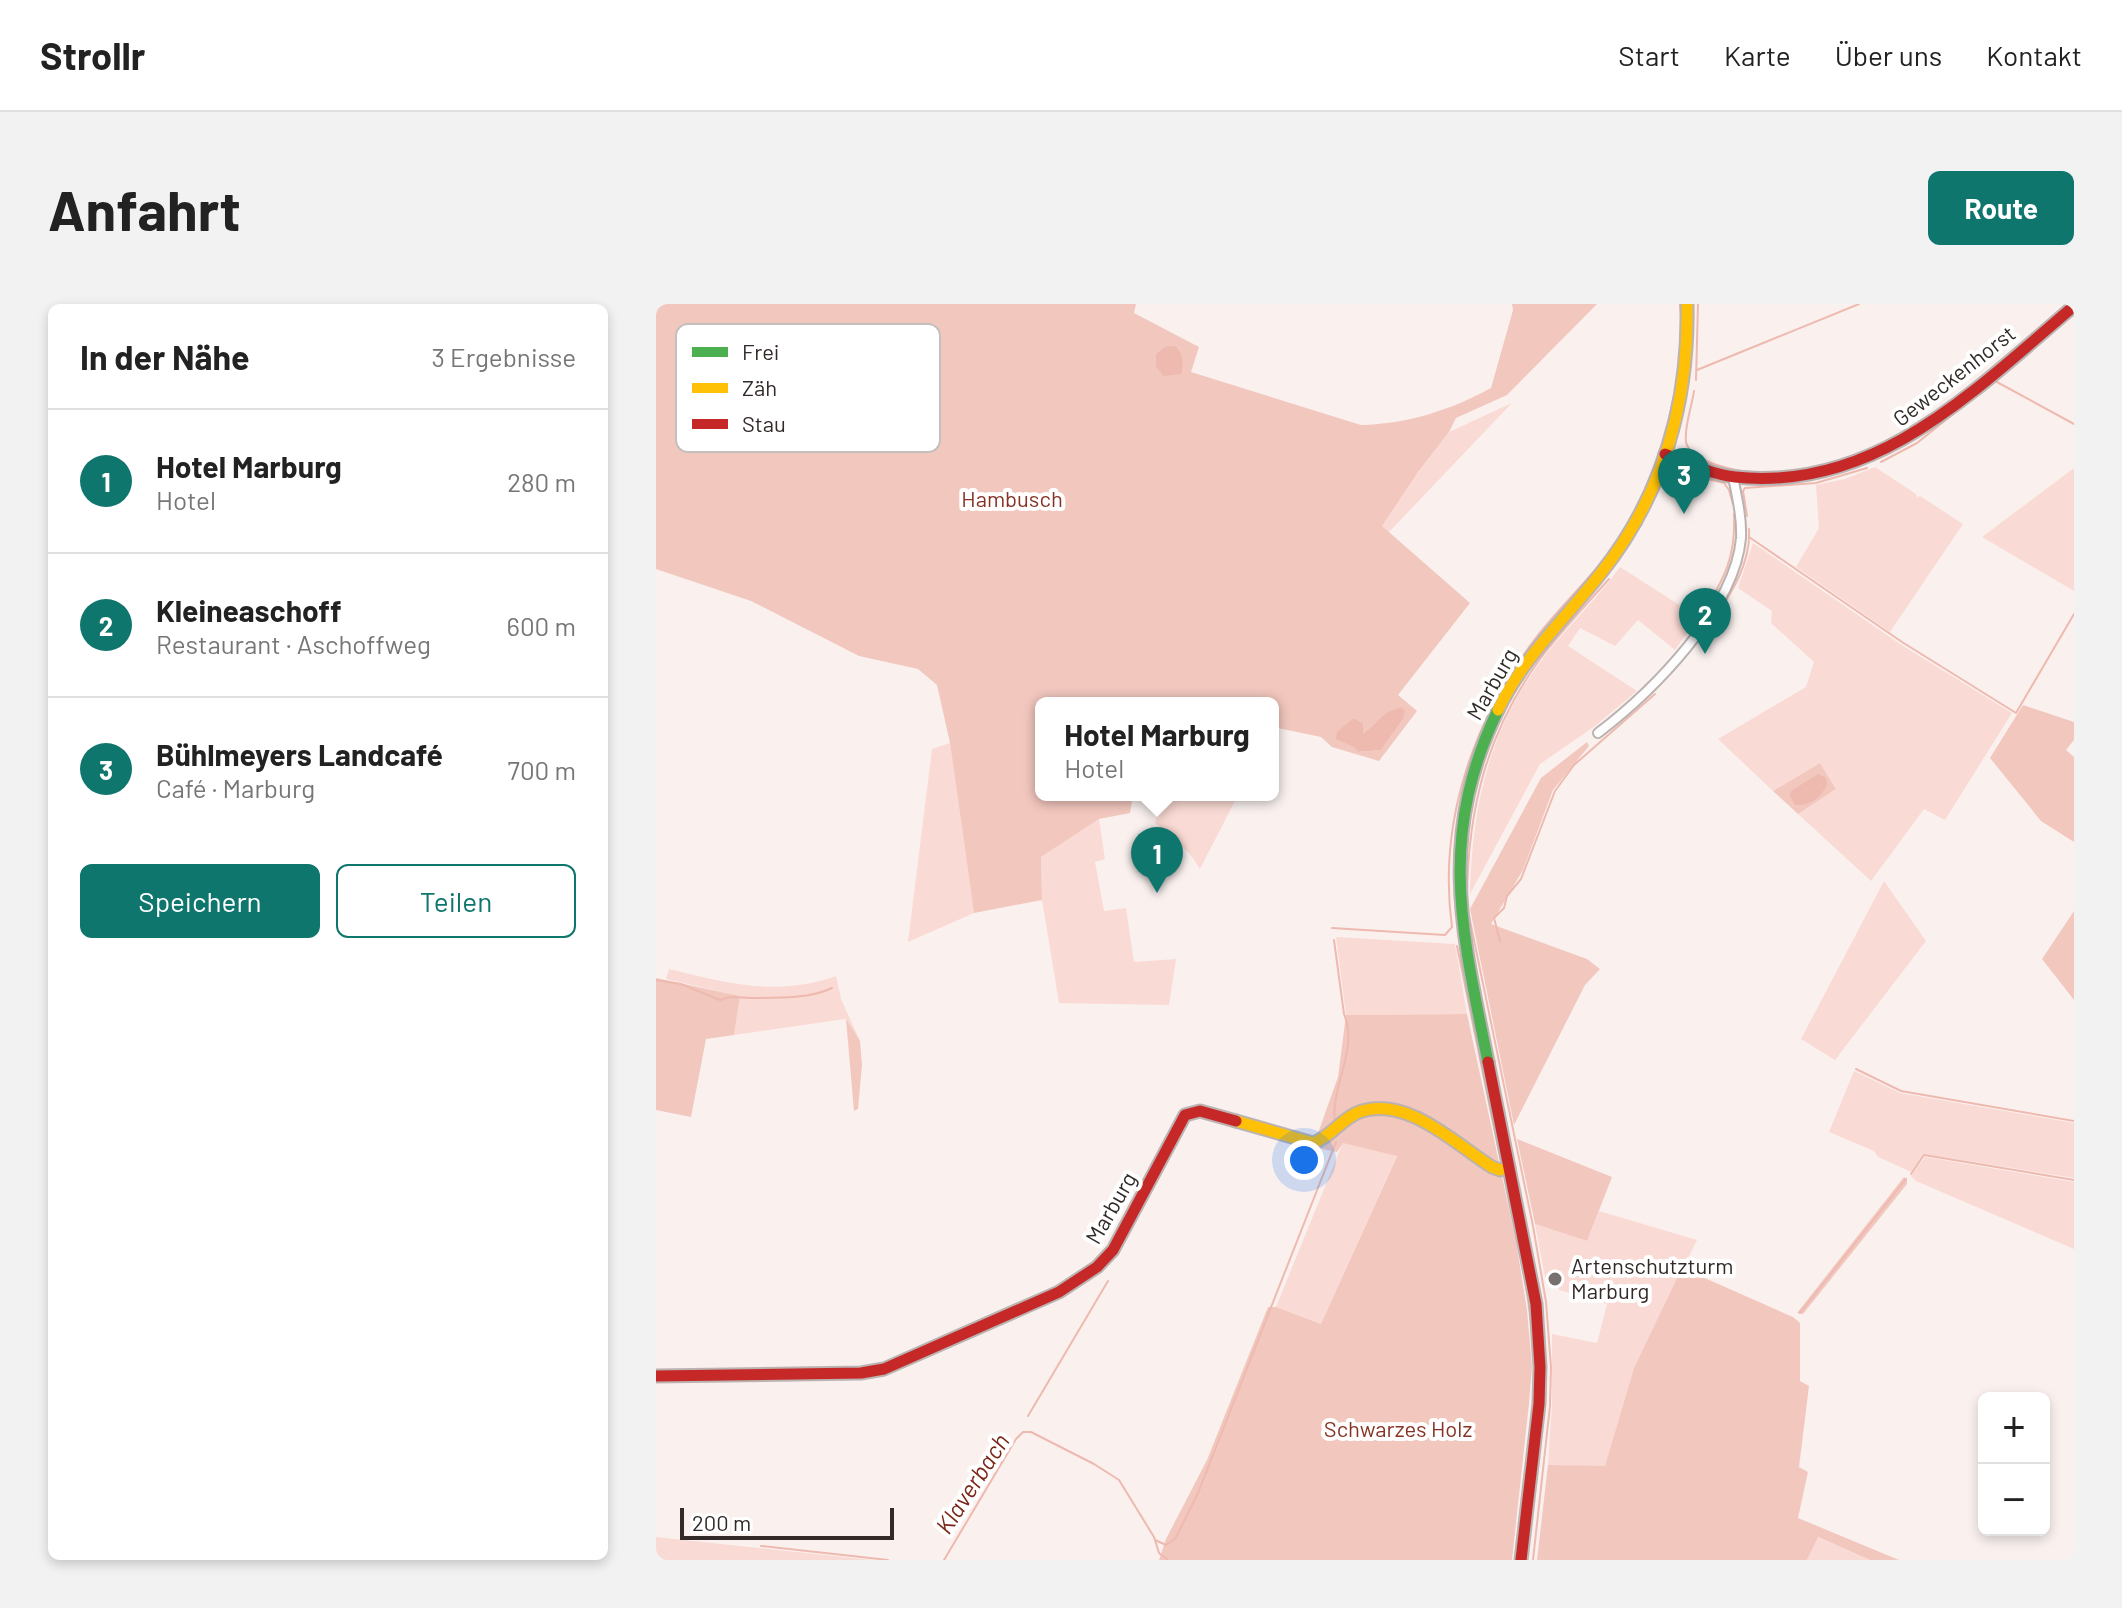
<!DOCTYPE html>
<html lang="de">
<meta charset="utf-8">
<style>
body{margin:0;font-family:Barlow,sans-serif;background:#f2f2f2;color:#222}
.controls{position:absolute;right:24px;bottom:24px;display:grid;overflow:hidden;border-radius:12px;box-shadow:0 4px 12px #0003}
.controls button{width:72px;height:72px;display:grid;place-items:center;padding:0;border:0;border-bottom:2px solid #e0e0e0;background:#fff;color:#222;font:40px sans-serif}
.scale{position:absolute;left:24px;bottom:20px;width:214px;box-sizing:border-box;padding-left:8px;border:4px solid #322a28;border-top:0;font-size:22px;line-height:28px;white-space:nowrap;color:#322a28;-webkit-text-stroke:6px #fff;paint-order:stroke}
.you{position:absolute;left:648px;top:856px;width:28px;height:28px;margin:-20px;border:6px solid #fff;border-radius:50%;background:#1a73e8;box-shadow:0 0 0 12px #1a73e833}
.badge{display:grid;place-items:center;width:52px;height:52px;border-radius:50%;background:#0f766e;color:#fff;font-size:26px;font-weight:700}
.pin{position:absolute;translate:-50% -66px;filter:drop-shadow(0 2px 4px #0008)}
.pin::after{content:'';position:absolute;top:42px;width:28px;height:24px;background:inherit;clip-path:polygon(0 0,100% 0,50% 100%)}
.popup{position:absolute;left:379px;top:393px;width:244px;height:104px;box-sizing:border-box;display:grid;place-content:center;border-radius:12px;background:#fff;filter:drop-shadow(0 2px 6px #0005);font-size:26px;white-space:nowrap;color:#767676}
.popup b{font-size:30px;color:#222}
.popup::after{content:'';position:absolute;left:50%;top:100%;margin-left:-16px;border:16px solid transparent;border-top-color:#fff}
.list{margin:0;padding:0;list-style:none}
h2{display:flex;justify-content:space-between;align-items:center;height:104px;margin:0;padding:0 32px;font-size:34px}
h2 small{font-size:26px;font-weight:400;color:#767676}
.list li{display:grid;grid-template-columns:52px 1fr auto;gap:24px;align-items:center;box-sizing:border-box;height:144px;padding:0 32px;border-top:2px solid #e0e0e0}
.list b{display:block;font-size:30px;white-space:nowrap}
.list p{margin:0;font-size:26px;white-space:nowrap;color:#767676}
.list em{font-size:26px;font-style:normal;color:#767676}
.actions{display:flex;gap:16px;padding:24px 32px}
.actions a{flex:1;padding:18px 0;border:2px solid #0f766e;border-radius:12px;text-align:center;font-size:28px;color:#0f766e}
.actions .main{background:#0f766e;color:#fff}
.map{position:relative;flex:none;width:1418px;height:1256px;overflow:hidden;border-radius:12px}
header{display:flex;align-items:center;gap:48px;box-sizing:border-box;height:112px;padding:0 40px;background:#fff;border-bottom:2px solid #e0e0e0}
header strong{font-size:38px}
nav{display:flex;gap:44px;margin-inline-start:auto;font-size:28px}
.intro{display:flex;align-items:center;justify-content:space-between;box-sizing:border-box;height:192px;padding:0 48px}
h1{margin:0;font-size:56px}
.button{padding:20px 36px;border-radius:12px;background:#0f766e;color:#fff;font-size:28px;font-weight:700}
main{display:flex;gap:48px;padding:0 48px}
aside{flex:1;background:#fff;border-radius:12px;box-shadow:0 4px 12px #0003}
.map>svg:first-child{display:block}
.green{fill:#fadad4}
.forest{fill:#f2c7be;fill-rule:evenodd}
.water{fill:#eeb9af}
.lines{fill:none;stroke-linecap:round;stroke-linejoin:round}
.stream{stroke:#eeb9af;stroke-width:2}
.street-casing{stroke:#bbb3b1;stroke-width:12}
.fast-casing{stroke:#bbb3b1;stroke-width:15}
.slow-casing{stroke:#bbb3b1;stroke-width:15}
.jam-casing{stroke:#bbb3b1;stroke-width:15}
.street{stroke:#fefdfd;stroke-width:8}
.fast{stroke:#4caf50;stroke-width:11}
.slow{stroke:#ffc107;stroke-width:11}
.jam{stroke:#c62828;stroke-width:11}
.poi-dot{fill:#78706e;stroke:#fff;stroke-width:3}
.labels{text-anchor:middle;stroke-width:8;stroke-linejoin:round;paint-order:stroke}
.street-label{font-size:22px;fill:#322a28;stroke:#fff}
.park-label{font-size:22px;fill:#863224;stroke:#fff}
.poi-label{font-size:22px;fill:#322a28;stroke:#fff;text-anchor:start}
.water-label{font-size:24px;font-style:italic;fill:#7a2719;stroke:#fff}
.key{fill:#fff;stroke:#c2bfbe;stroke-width:2}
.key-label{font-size:22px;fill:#322a28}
</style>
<header>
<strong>Strollr</strong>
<nav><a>Start</a><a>Karte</a><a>Über uns</a><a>Kontakt</a></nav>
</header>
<div class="intro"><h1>Anfahrt</h1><a class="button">Route</a></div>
<main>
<aside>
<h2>In der Nähe<small>3 Ergebnisse</small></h2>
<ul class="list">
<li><span class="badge">1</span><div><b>Hotel Marburg</b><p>Hotel</p></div><em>280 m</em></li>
<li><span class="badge">2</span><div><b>Kleineaschoff</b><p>Restaurant · Aschoffweg</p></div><em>600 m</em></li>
<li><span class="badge">3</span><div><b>Bühlmeyers Landcafé</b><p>Café · Marburg</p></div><em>700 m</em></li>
</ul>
<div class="actions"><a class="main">Speichern</a><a>Teilen</a></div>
</aside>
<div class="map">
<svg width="1418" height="1256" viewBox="0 0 1418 1256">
<rect width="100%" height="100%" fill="#faf1ef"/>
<path class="green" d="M856,99L733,228L726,222L762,168L793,128Z
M1219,163L1260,190L1261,194L1264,192L1307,220L1234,328L1140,263L1163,224L1160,181L1189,175Z
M1418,164V287L1326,233Z
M1097,239L1244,340L1356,409L1289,516L1268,505L1215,577L1142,510L1180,485L1164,459L1117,487L1062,435L1150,383L1158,358L1115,319L1116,307L1082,284Z
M964,263L1042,313L1019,346L982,316L959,342L924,324L912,342L981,387L939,422L884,460L814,590C816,502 833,425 888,353C912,322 941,295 964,263Z
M294,439L318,609L252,638L276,445Z
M504,491H582L544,565L534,550L499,519Z
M443,515L449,555L439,558L448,607L470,604L478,658L520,655L513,701L403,699L386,596L385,553Z
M1228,577L1270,637L1179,756L1145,735Z
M680,633L799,640L811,710L690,711Z
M13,665C71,679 121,693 180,672L185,695L204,737L189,715L78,731L84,692L10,675Z
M1198,767L1244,789L1418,819V874L1268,850L1255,868L1222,853L1218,847L1173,828Z
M687,838L741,851L665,1020L620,1003Z
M1269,853L1418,878V945L1260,877L1255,872Z
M943,907L1041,936L978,1064L949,1163L892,1161L896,1099V1030L941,1039L951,1000L903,986L901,972L889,973L879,920L931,937Z
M0,1233L216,1256H0Z
M1161,1233L1214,1256H1151Z"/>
<path class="forest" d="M0,0H480L478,9L543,43L535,68L705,121C751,120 795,106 835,84L857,6L856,0H941L851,91L800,114L793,128L762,168L726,222L814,299L742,391L761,407L723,457L676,443L665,433L617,423V399H385V491H477L474,509L443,515L385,553L386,596L318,609L294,439L281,381L262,365L203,352L95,297L0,265ZM698,414L707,419L706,431L720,418L747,415L725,446L702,448Z
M1367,401L1418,418V436L1410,446L1418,453V538L1385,517L1334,454Z
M931,438L933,442L897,486L867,566L835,620L931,655L944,665L929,681L858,821L814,605L885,474Z
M1164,459L1180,485L1142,510L1117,487Z
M1418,607V696L1386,655Z
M0,674L84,692L78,731L50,735L35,813L0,806Z
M811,710L860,937L871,1006L876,1062L873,1099L856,1256H503L510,1235L551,1156L612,1003H620L665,1020L741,852L687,839L681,848L657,843L682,773L690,711Z
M190,715L204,737L206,761L202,805L198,807Z
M861,835L956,873L931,937L879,920Z
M1248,873L1251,875V880L1147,1010L1141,1009Z
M1026,964L1137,1013L1144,1019V1077L1153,1082L1143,1163L1152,1168L1142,1214L1243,1256H1214L1162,1233L1151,1256H881L892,1161L949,1162L978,1064Z"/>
<path class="water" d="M519,42C527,48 528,61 525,70L507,72L500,62V50L509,43Z
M745,403L749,407L747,415L725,446L702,448L700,444L680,435L681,428L698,414L707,419V430L730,409Z
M1162,470L1170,474L1171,481C1164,494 1154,502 1139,501L1134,492L1135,487Z"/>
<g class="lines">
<path class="stream" d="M1041,66L1203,0
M1040,76L1042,0
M1339,77L1418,120
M1038,87C1036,102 1028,123 1030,138C1034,158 1080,167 1097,168
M1225,158L1261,139L1347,70
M1021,168L1068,179L1073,186L1077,200
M1091,212L1087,187L1089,184L1160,179L1211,164
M1093,233L1246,338L1360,409L1418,310
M1048,308C1069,273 1080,252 1078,210
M1058,315C1076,289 1095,258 1093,225
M811,593C812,504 831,428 884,355C905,327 930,301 953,275
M812,607L877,922L890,998L895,1063L894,1102L877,1256
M676,624L789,631L796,623C781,515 820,408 887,325C913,293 943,266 965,231C1003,170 1031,73 1024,0
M678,636L688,710C703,746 674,783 679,818
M844,637L838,614L848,604L851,592L865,575L899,487L918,461L999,390
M801,642L845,858
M0,676L25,680L64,696C75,691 83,694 95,694C119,694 154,695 176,684
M1200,765L1245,787L1418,817
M1255,870L1268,851L1418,876
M849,875C862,937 876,999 878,1062C879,1126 866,1192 859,1256
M1144,1009L1250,875
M372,1112L452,977
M499,1236L510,1241L519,1235L542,1189L680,838
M105,1242L232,1256
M288,1256L360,1135L367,1128H375L438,1160L463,1176L498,1233L503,1249L512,1256"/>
<g class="street-casing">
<path id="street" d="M942,429C996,388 1079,305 1085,234C1086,214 1081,193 1077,173"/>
</g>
<g class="fast-casing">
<path id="fast" d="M832,758C806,628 781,533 842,406"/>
</g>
<g class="slow-casing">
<path id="slow" d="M842,406C867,353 909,315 945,269C1007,191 1033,98 1031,0
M580,817L657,839C675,833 685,815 703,808C751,791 799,840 836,863L844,866L853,864"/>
</g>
<g class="jam-casing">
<path id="jam" d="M1009,150C1031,159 1055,170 1079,173C1220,188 1319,86 1418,2
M832,758L880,1000L884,1063L883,1100L865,1256
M0,1072L205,1069L228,1065L403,988L441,963L457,946L529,811L544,807L580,817"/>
</g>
<use href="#street" class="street"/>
<use href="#fast" class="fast"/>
<use href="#slow" class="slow"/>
<use href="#jam" class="jam"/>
</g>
<circle class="poi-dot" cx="899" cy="975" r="8"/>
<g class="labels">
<g class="street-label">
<text transform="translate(1298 72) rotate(-38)" y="8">Geweckenhorst</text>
<text transform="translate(836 380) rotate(-60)" y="8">Marburg</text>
<text transform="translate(455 904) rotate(-60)" y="8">Marburg</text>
</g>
<g class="park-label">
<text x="356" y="203">Hambusch</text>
<text x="742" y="1133">Schwarzes Holz</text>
</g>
<g class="poi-label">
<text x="915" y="970">Artenschutzturm<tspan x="915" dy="25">Marburg</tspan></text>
</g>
<g class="water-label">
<text transform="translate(317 1180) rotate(-57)" y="8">Klaverbach</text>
</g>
</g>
<rect x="20" y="20" width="264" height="128" rx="12" class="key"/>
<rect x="36" y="43" width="36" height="10" fill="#4caf50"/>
<rect x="36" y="79" width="36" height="10" fill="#ffc107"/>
<rect x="36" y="115" width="36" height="10" fill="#c62828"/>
<g class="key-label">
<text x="86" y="56">Frei</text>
<text x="86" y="92">Zäh</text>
<text x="86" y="128">Stau</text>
</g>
</svg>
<div class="controls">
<button>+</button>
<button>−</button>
</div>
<div class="scale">200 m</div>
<div class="you"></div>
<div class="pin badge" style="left:501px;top:589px">1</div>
<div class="popup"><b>Hotel Marburg</b>Hotel</div>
<div class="pin badge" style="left:1049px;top:350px">2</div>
<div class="pin badge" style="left:1028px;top:210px">3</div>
</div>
</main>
